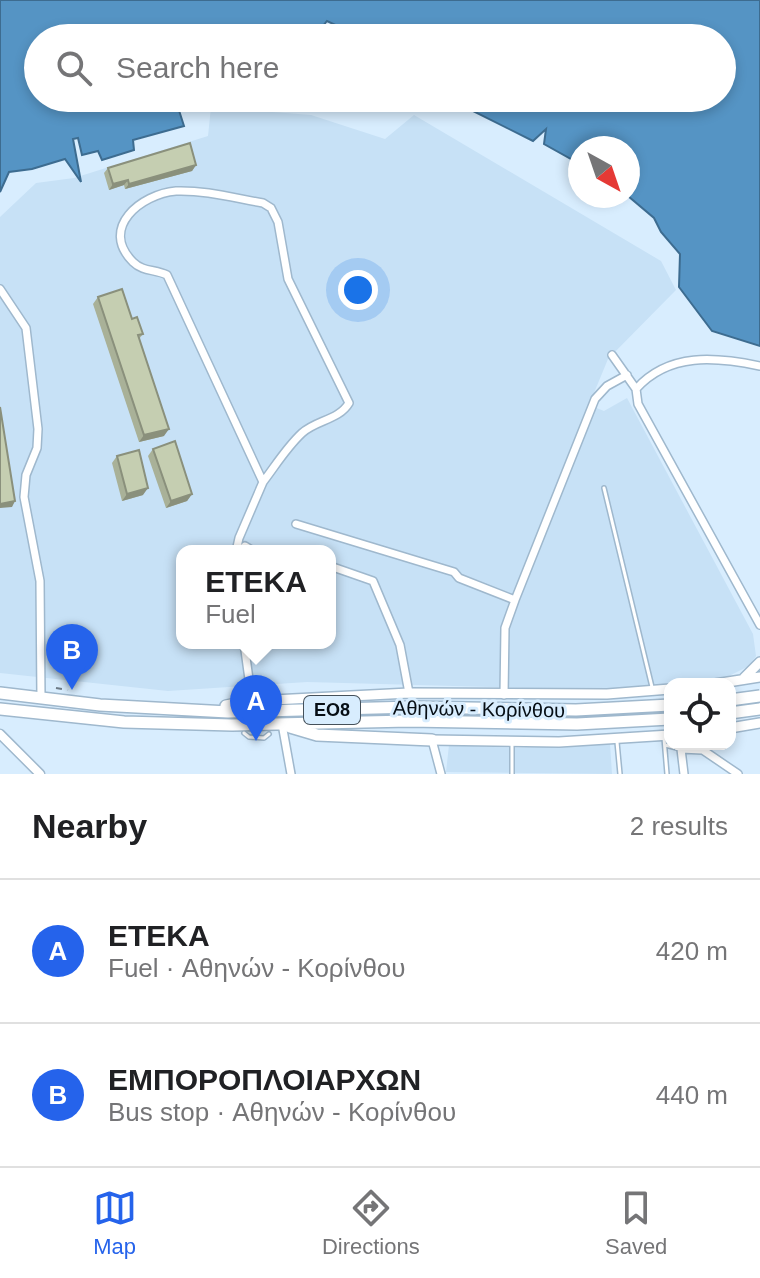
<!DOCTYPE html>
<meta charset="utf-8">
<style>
body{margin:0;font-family:Helvetica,sans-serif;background:#f6f6f6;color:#202124}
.controls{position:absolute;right:24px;bottom:24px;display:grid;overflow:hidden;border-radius:16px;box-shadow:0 4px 12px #0003}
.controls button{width:72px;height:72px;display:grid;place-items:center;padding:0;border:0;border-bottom:2px solid #e0e0e0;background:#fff;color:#202124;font:40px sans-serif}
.compass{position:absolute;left:568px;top:136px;width:72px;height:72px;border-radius:50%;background:#fff;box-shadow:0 4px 12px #0003;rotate:140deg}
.you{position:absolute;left:358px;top:290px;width:28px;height:28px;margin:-20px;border:6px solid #fff;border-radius:50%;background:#1a73e8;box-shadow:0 0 0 12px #1a73e833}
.badge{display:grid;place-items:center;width:52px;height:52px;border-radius:50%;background:#2563eb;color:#fff;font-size:26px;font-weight:700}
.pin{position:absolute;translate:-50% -66px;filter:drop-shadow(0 2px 4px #0008)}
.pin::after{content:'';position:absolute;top:42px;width:28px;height:24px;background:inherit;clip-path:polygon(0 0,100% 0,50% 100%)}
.popup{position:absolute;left:176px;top:545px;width:160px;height:104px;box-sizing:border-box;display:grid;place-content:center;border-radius:16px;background:#fff;filter:drop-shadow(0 2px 6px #0005);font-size:26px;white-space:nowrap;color:#757577}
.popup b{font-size:30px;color:#202124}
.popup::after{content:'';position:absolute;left:50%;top:100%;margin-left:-16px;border:16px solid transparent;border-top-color:#fff}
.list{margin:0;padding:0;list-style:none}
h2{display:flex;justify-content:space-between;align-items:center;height:104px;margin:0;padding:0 32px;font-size:34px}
h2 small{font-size:26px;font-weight:400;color:#757577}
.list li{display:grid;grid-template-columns:52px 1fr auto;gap:24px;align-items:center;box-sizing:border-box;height:144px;padding:0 32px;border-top:2px solid #e0e0e0}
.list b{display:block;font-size:30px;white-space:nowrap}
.list p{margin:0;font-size:26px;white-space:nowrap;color:#757577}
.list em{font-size:26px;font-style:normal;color:#757577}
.icon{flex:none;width:44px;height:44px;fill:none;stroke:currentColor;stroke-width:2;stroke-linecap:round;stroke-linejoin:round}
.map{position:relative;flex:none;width:760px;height:774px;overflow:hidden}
.search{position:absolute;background:#fff;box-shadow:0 4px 12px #0003;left:24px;right:24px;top:24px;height:88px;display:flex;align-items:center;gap:20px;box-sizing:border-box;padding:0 28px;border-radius:44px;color:#757577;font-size:30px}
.sheet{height:392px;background:#fff}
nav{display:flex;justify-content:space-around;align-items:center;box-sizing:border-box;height:112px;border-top:2px solid #e0e0e0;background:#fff;font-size:22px;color:#757577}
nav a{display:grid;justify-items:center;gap:4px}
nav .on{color:#2563eb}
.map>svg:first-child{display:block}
.built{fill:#c7e1f6;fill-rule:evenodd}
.water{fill:#5594c4;stroke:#3d6c90;stroke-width:2}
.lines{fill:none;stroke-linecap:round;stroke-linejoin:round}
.service-casing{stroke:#9fb8cd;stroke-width:6}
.minor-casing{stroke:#9fb8cd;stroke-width:10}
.tertiary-casing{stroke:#9fb8cd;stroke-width:11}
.secondary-casing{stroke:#9fb8cd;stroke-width:12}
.trunk-casing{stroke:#9fb8cd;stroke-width:14}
.path{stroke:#6d7b87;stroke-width:2;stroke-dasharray:6 6;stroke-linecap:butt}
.service{stroke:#fff;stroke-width:3}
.minor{stroke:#fff;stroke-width:7}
.tertiary{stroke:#fff;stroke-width:8}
.secondary{stroke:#fff;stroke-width:9}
.trunk{stroke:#fff;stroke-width:11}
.trunk-bridge-casing{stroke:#9fb8cd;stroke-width:14;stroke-linecap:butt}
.trunk-bridge{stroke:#fff;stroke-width:11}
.wall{fill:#a9b198}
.shaded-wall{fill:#8a907c}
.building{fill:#c5ceb1;stroke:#8a907c;stroke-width:2}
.labels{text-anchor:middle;stroke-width:6;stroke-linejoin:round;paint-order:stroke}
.shield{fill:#d8edfe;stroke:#45515b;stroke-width:2}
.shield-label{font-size:18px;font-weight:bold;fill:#060e15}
.street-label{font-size:20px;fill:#060e15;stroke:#d8edfe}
</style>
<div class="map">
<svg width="760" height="774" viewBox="0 0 760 774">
<rect width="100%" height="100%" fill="#d8edfe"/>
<path class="built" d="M211,107L311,115L385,139L414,115L661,261L676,290L608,359L589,405L604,411L627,398L753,634L756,656L749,666L725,678L603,690L307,682L168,691L0,673V217L36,183L74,178L208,136ZM182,551H330V643H182Z
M610,744L612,774L446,772L449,745L518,748Z"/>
<path class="water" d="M0,0H760V346L712,331L679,287L680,254L661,232L654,218L628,196V148H580V164L544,144L546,129L533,141L447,98H722V38H363L327,21L319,31L321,38H38V98H51L52,105L81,98H175L184,126L133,140L134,150L102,160L98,151L82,155L78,138L73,139L81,182L65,159L32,169L9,172L0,192Z"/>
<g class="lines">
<g class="service-casing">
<path id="service" d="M604,488L652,687
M244,733L249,737L264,738L269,734
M664,738L667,774
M617,742L620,774
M665,745L681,749
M512,774V742"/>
</g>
<g class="minor-casing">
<path id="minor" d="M0,289L26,328L38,429L37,448L26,475L24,497L40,581L41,699
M612,355L636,389L638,404L760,625
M636,389C669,352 716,357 760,366
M296,524L454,572L459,578L515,600
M240,550L237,547L239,538L263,482L167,275C155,269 143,272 133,262C99,228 141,194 176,191C205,190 234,198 263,203L271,208L278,222L288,279L349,403C339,420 316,420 302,433C286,448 276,465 263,482
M240,551L245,546L253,551
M259,551H279
M330,566L373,581L400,645L409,693
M244,643L252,701
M504,695L505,628L515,600L595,399L607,386L627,375
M282,724L291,774
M432,740L441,774
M694,744L738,774
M684,774L681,749L702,750"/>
</g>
<g class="tertiary-casing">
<path id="tertiary" d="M0,734L40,774"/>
</g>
<g class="secondary-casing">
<path id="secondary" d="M744,678L760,662
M715,684L760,677
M252,701L409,693L607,694L670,689
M730,728L760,723
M432,740L559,742L670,735"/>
</g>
<g class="trunk-casing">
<path id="trunk" d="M0,693L100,705L228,712L413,707L576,710L670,705
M226,706L252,701
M0,709L124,722L232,725L409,721L577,724L670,719
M290,727L317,735L432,740"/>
</g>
<path class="path" d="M56,688L68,690"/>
<use href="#service" class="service"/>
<use href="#minor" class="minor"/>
<use href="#tertiary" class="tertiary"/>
<use href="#secondary" class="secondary"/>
<use href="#trunk" class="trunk"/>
<g class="trunk-bridge-casing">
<path id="trunk-bridge" d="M730,700L760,696
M730,713L760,709"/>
</g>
<use href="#trunk-bridge" class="trunk-bridge"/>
</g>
<path class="wall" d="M196,165L192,171L125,189L124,185L109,190L104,173L108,168Z
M98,297L132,319L143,334L139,339L164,436L139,442L93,304Z
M153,449L192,494L187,501L166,508L148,456Z
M117,456L143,495L122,501L112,463Z"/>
<path class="shaded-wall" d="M196,165L192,171L125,189L129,184Z
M128,180L124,185L109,190L113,184Z
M169,429L164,436L139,442L144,435Z
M148,488L143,495L122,501L127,494Z
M192,494L187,501L166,508L171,501Z
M15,501L12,507L0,508V504Z"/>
<path class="building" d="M190,143L196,165L129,184L128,180L113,184L108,168Z
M122,289L132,319L137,317L143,334L138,335L169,429L144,435L98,297Z
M0,407L15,501L0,504Z
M175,441L192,494L171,501L153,449Z
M139,450L148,488L127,494L117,456Z"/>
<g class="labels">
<rect class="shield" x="304" y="696" width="56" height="28" rx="6"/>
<g class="shield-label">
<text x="332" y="716">ΕΟ8</text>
</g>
<g class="street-label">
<text transform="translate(479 709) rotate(1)" y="7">Αθηνών - Κορίνθου</text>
</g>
</g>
</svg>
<div class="controls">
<button><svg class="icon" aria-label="locate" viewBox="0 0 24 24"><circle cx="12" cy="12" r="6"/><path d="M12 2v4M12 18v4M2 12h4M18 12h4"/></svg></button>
</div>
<svg class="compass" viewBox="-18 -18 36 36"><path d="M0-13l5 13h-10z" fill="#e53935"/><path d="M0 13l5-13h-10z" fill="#757577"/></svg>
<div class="you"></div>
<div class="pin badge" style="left:256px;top:741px">A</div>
<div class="popup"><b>ΕΤΕΚΑ</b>Fuel</div>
<div class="pin badge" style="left:72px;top:690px">B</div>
<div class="search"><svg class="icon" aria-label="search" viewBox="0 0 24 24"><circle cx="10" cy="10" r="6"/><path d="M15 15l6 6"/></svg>Search here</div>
</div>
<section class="sheet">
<h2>Nearby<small>2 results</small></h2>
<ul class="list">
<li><span class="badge">A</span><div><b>ΕΤΕΚΑ</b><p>Fuel · Αθηνών - Κορίνθου</p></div><em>420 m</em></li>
<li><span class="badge">B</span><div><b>ΕΜΠΟΡΟΠΛΟΙΑΡΧΩΝ</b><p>Bus stop · Αθηνών - Κορίνθου</p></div><em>440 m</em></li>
</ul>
</section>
<nav>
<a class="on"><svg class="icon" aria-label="map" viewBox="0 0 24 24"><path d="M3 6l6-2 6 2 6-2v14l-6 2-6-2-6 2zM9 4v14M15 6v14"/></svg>Map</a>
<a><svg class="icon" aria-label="directions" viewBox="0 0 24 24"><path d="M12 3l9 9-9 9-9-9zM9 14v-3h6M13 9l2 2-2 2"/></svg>Directions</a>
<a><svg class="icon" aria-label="saved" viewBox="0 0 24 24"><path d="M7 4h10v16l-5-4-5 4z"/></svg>Saved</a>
</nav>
